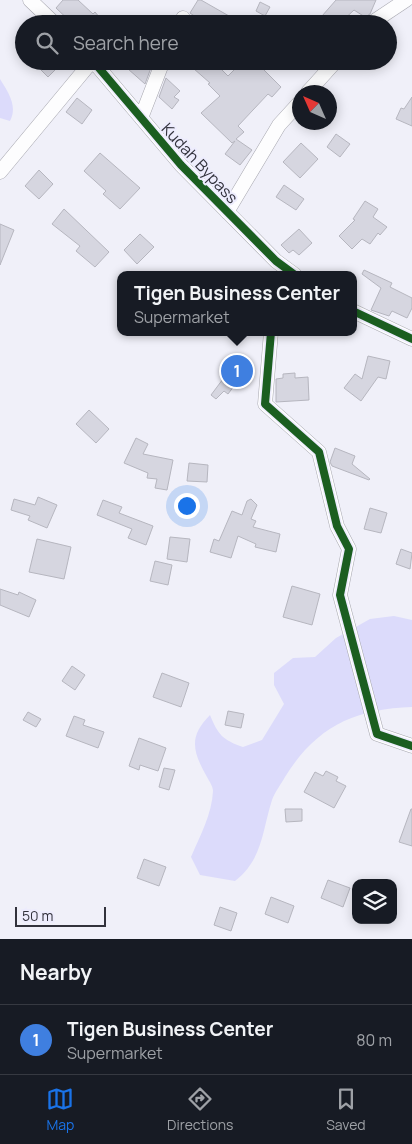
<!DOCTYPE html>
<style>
body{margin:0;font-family:Manrope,sans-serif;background:#242831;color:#f1f3f6}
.controls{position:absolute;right:15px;bottom:15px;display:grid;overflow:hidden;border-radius:10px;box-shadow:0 2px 12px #0003}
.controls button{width:45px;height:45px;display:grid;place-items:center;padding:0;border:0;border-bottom:1px solid #363941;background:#171b24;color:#f1f3f6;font:25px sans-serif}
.compass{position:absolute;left:292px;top:85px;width:45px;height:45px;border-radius:50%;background:#171b24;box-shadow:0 2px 12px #0003;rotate:315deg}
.scale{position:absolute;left:15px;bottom:12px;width:91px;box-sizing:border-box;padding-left:5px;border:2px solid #32323c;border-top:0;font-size:14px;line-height:18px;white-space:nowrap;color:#32323c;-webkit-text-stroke:4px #edecfd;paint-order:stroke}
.you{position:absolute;left:186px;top:505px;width:18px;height:18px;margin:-12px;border:4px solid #fff;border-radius:50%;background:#1a73e8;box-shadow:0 0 0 8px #1a73e833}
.badge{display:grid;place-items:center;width:32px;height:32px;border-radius:50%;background:#1a73e8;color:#fff;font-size:16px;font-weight:700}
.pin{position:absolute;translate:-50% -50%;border:2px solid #fff;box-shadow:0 1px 5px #0006}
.popup{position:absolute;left:117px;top:271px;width:240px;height:65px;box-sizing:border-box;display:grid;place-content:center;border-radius:10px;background:#171b24;filter:drop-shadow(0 1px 4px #0005);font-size:16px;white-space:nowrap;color:#9ea1a6}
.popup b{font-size:19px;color:#f1f3f6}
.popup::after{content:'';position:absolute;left:50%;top:100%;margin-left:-10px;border:10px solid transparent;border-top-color:#171b24}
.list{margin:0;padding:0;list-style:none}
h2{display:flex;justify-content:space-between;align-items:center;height:65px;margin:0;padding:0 20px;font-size:21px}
h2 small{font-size:16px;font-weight:400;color:#9ea1a6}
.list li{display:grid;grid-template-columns:32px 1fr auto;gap:15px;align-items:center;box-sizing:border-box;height:70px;padding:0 20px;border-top:1px solid #363941}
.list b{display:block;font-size:19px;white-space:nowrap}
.list p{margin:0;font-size:16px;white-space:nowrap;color:#9ea1a6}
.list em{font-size:16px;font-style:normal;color:#9ea1a6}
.icon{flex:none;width:28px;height:28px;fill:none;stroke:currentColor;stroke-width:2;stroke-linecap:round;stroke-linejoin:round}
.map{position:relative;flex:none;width:412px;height:939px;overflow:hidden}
.search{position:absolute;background:#171b24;box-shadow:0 2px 12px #0003;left:15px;right:15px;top:15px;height:55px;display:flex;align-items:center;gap:12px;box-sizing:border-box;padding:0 18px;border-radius:28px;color:#9ea1a6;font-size:19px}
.sheet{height:135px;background:#171b24}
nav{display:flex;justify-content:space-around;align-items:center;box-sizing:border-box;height:70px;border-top:1px solid #363941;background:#171b24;font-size:14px;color:#9ea1a6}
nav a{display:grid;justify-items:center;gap:2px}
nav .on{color:#1a73e8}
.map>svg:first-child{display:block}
.green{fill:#dcdbfb}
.building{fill:#d6d6e0;stroke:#b6b6bf}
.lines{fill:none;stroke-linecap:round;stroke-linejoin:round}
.minor-casing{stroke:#a7a7af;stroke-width:15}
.minor{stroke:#fdfdfe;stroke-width:14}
.cycleway-casing{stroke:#edecfd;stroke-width:11}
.cycleway{stroke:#1b5e20;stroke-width:8}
.labels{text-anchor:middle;stroke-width:4;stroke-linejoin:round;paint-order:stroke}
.street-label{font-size:16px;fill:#32323c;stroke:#edecfd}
</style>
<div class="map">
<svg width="412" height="939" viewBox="0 0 412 939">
<rect width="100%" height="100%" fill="#f0f0f9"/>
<path class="green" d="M0,79C8,92 18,106 10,121L0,118Z
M394,616L412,620V707C354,709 316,727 285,777C281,784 275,792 272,800C262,831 263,859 235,881L200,875L191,857C200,836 212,814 213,791C213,786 209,781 207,777C193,752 188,737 210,715C218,735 223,740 243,747L262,740L284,704L274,685V673L293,658L315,657L336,638L370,619Z"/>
<path class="building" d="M63,0H78L93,14L95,12L105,24H73L56,8Z
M198,0H201L243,24H206L190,13Z
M336,0H376L370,14L365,17L354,10L339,24H331L322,16Z
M260,2L270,7L265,16L256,11Z
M32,61H64L48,77Z
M119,61H147L152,65L145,84Z
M185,61H213L228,76L243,61L253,69L258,64L281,87L272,97L268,94L238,126L244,132L236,139L252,150L240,165L225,154L235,141L232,143L201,113L220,96L208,84L210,83Z
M166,78L180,91L174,97L179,100L172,109L159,97Z
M412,97V126L396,119L401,108L404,109Z
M77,98L92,110L82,124L66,112Z
M336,134L350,144L340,157L327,147Z
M301,143L318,159L300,178L283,162Z
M100,153L140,188L120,209L103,194L106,191L84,171Z
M39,170L53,184L39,199L25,186Z
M284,185L304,199L296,210L276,197Z
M365,201L378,209L373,217L387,227L380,235L378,233L370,244L362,239L352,249L339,236L355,220L353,219Z
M64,209L109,252L95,267L76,251L80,246L52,224Z
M0,224L14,230L0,265Z
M299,229L312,243L299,255L293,250L289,253L281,245Z
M140,234L154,247L137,264L124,250Z
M364,270L392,283L390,287L412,298V308L407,318L392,311L389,316L371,310L381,288L362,274Z
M368,356L390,361L386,379L378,377L361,401L344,388L355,374L362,379Z
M237,361L245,368L234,380L237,382L228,394L224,391L216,399L211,395L223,379L221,378Z
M295,373V378L308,377L309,400L276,402V379L283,378V374Z
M89,410L109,429L96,443L76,424Z
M136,438L148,444L143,454L173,460L167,490L155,488L157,479L147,478L148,473L124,463Z
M335,448L355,456L352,464L370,479L369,480L332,466L330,462Z
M189,463L208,465L207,482L187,481Z
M38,497L57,505L47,528L28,520L30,516L11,510L14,499L35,505Z
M251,499L257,505L251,519L256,521L253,527L280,534L276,552L255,547L256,544L238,536L231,558L210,552L214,539L219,541L232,511L242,515L247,501Z
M103,500L122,507L119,513L153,526L146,545L128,538L132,529L97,515Z
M370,508L387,513L381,533L364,529Z
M170,537L190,539L187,562L167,559Z
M37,539L71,547L64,579L29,572Z
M401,549L412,553L410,569L396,564Z
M155,561L172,565L168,585L150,581Z
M292,586L320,594L312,625L283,617Z
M0,589L18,595L19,592L36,600L29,617L0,605Z
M72,666L85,675L75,690L62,681Z
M162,673L189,683L181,707L153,697Z
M228,711L244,714L241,728L225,725Z
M28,712L41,719L36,727L23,720Z
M74,716L85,720L83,725L104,732L98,748L66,736Z
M139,738L166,748L158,771L140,765L139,770L129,766Z
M164,768L175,770L169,790L159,787Z
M326,771L338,777L336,781L346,786L334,808L304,792L315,772L323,776Z
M285,809H302V821L286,822Z
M411,809H412V846L399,842Z
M144,859L166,867L159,886L137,878Z
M328,880L350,888L343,907L321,898Z
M271,897L294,906L288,923L265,914Z
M220,907L237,913L231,931L214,925Z"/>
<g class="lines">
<g class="minor-casing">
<path id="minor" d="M30,0L55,24
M181,24L183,18
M370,24L406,0
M93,61L181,165L276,261L295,275
M308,92L336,61
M141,118L163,61
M0,172L92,61
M227,212L279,125L300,102
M353,311L412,339
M271,332L265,404L319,452L337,526L349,549L340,595L377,734L412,746"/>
</g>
<use href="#minor" class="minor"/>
<g class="cycleway-casing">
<path id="cycleway" d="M93,61L181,165L276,261L295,275
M353,311L412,339
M271,332L265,404L319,452L337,526L349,549L340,595L377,734L412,746"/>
</g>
<use href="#cycleway" class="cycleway"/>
</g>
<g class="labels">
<g class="street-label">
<text transform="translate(200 163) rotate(47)" y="6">Kudah Bypass</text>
</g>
</g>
</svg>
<div class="controls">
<button><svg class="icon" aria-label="layers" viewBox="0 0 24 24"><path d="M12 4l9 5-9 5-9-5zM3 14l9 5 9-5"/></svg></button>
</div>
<svg class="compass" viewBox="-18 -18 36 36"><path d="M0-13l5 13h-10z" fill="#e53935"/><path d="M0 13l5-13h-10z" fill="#9ea1a6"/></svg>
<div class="scale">50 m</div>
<div class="you"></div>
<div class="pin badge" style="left:237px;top:371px;background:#3f7fe0">1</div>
<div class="popup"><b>Tigen Business Center</b>Supermarket</div>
<div class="search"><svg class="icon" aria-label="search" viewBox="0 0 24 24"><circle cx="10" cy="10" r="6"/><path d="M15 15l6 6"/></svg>Search here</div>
</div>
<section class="sheet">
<h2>Nearby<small></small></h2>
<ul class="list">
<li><span class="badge" style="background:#3f7fe0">1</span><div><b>Tigen Business Center</b><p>Supermarket</p></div><em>80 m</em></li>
</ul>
</section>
<nav>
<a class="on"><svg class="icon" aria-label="map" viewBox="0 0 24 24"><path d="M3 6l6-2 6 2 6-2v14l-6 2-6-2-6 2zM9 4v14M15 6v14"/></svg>Map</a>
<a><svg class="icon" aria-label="directions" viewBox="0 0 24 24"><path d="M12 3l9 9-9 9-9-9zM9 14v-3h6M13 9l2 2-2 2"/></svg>Directions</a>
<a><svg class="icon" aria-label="saved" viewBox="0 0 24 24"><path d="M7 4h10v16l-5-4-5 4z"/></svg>Saved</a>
</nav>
